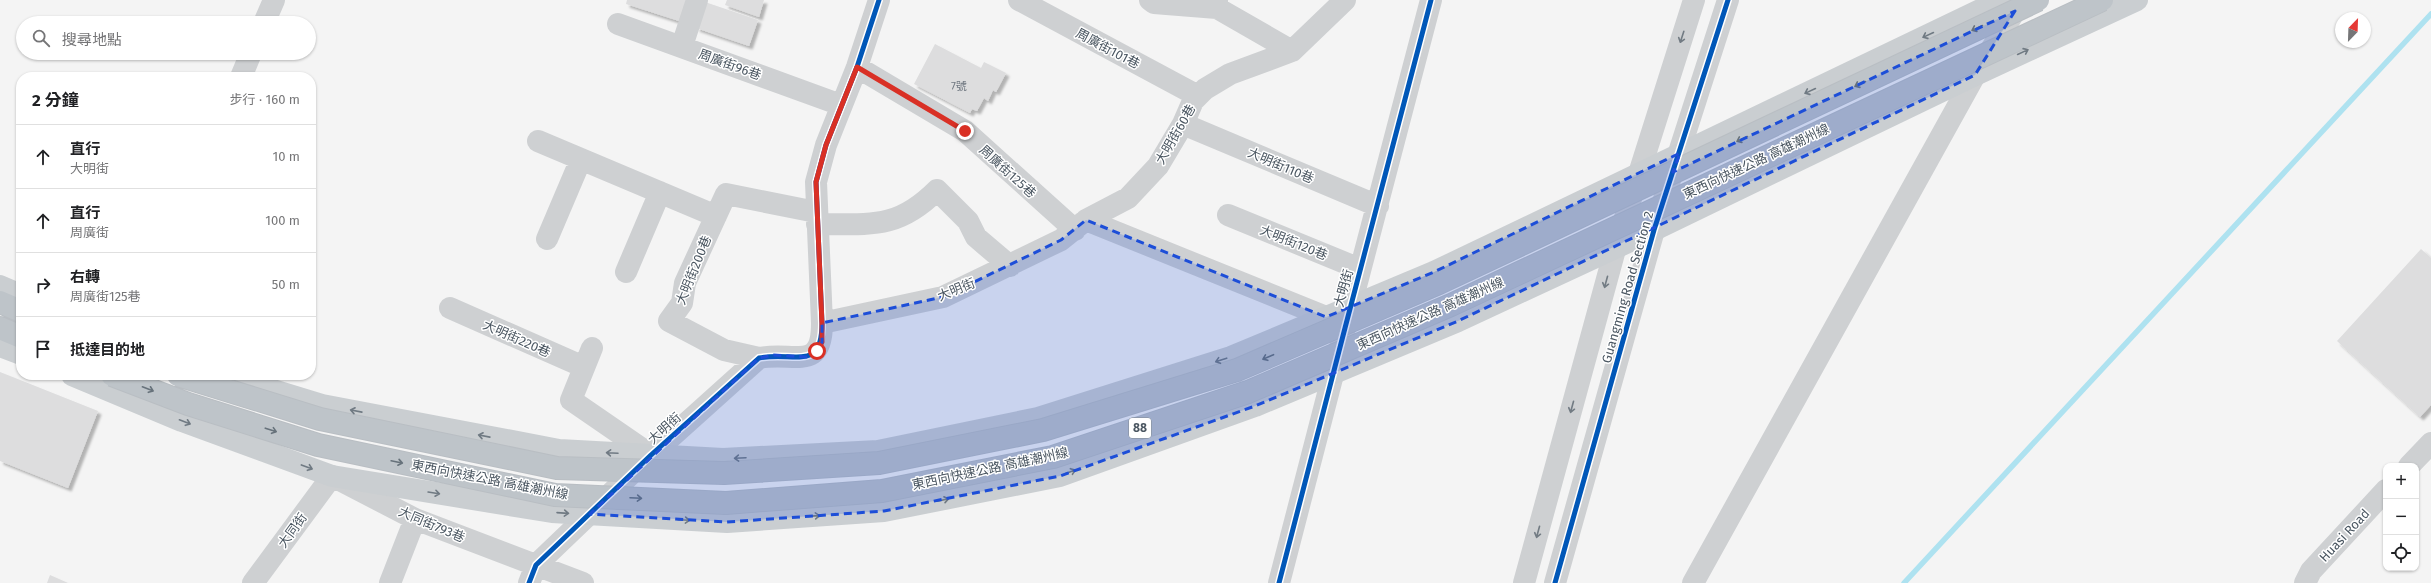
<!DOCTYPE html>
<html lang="zh-TW">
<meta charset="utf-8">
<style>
body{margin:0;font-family:"Fira Sans","Noto Sans TC",sans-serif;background:#f6f6f6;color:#202124}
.controls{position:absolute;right:12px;bottom:12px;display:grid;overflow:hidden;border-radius:8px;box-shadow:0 1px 3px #0004}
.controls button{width:36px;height:36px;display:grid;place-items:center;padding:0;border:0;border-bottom:1px solid #e0e0e0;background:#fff;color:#202124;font:20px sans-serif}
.compass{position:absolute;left:2335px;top:12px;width:36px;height:36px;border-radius:50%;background:#fff;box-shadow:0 1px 3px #0004;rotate:23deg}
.stop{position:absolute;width:12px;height:12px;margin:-9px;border:3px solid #d93025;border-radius:50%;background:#fff}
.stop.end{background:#d93025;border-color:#fff;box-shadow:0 1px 4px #0008}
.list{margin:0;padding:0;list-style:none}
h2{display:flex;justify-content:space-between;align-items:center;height:52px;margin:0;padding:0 16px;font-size:17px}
h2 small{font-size:13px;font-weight:400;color:#757577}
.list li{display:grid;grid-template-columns:26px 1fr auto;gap:12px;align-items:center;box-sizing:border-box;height:64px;padding:0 16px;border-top:1px solid #e0e0e0}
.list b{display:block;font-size:15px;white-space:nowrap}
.list p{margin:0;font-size:13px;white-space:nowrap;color:#757577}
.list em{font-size:13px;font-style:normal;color:#757577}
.icon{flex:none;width:22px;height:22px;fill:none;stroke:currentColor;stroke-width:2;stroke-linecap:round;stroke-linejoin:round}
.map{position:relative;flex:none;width:2431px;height:583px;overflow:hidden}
.search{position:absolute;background:#fff;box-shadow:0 1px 3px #0004;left:16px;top:16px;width:300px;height:44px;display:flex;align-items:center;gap:10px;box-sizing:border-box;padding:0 14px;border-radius:22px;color:#757577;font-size:15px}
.panel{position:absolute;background:#fff;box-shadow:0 1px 3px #0004;left:16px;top:72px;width:300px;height:308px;border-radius:16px}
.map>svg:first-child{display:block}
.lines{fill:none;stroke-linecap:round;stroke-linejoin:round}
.stream{stroke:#aee2f0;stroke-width:5.5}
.building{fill:#ddddde;filter:url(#shadow)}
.highway-casing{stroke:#b9bec3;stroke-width:24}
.minor{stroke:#ced0d2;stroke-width:22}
.major{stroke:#caced1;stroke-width:22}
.highway{stroke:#bec4c9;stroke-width:22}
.highway-bridge-casing{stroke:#b9bec3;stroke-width:24;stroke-linecap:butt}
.highway-bridge{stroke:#bec4c9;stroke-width:22}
.cycleway-casing{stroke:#fff;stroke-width:8}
.cycleway{stroke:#0057b8;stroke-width:5}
.oneway{stroke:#67727b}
.oneway2{stroke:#707a83}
.oneway3{stroke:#727b83}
.route{stroke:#d93025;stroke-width:5}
.marked{fill:#1d4ed8;fill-opacity:0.2;stroke:#1d4ed8;stroke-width:3;stroke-dasharray:8 5;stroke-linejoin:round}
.labels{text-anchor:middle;stroke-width:3;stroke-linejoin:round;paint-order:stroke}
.number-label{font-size:11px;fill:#707881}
.shield{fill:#fff;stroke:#808990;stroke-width:1}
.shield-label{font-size:12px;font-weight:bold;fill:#4a5661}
.street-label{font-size:13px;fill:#4a5661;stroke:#fff}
</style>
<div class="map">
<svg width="2431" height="583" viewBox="0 0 2431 583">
<defs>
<filter id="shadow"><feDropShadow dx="3.5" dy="3.5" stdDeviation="1" flood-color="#0004"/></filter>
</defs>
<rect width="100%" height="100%" fill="#f4f4f4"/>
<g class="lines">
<path class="stream" d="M1904,583L2431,14"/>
</g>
<path class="building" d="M627,0H686L679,21L626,4Z
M727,0H764L759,17L725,5Z
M705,2L758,20L749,46L696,28Z
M935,44L981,68L984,62L1006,73L996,92L993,90L988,101L984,98L977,111L972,109L970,113L914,84Z
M2421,249L2431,258V405L2420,417L2337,341Z
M0,372L98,411L68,488L0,461Z
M50,575L68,583H47Z"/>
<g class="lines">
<g class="highway-casing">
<path id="highway" d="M0,302L21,311
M0,328L21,337"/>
</g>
<path class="minor" d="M1019,0L1198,96
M1150,0L1154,3L1217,8V0
M1217,8L1292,51
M264,23L274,0
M618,24L841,105
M682,46L697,0
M857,67L965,131L1075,230
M241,77L251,53
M1183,124L1378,206
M538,141L716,216
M1228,215L1360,269
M1086,220L1326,317
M817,224C870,224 897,230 937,190L968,221L976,237L1010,266
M547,239L581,159
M626,272L660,192
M450,308L584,367
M822,323L943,297L1061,240L1086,220L1128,198L1158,166L1183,124L1193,101L1205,89L1230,74L1292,51L1345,0
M592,348L571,400L651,455
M759,358L724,350L669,321L682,303L685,283L726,194L816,212
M2409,466L2431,443
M253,583L332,476L415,519L583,583
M390,583L415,519
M529,583L536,565L651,455L759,358C794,351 822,373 822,323L816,182L826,145L857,67L879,0
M1279,583C1328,388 1381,195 1431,0
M1524,583L1616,246L1694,0
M1555,583L1654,230L1728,0
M1693,583L1975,75L2020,3
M2305,583L2311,571L2386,490"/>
<path class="major" d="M0,286L21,295
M0,346L21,354
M72,375L182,421L332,476L552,512L727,522L884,511L1060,476L1255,406L1458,321L1654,230L1975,75L2137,0
M224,375L322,405L559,450L723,459L878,451L1038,418L1231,357L1434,272L2001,0"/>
<use href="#highway" class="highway"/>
<g class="highway-bridge-casing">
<path id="highway-bridge" d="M112,375L188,404L318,445L555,495L726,503L882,491L1053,457L1248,392L1451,305L2102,0
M178,375L320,419L557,468L724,473L879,463L1043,430L1237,370L1439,283L2038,0"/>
</g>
<use href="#highway-bridge" class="highway-bridge"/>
<g class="cycleway-casing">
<path id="cycleway" d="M529,583L536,565L651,455L759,358C794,351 822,373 822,323L816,182L826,145L857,67L879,0
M1279,583C1328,388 1381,195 1431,0
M1555,583L1654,230L1728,0"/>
</g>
<use href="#cycleway" class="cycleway"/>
</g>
<defs><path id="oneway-shaft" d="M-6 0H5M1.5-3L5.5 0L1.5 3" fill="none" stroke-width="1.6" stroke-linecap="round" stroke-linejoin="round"/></defs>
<g class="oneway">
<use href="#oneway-shaft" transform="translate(1977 28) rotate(155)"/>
<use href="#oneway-shaft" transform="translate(1860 84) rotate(155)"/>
<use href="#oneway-shaft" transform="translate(1742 139) rotate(155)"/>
<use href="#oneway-shaft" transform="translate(1268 357) rotate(157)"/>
<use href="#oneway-shaft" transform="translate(148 389) rotate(21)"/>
<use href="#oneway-shaft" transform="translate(271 430) rotate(18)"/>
<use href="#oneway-shaft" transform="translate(397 462) rotate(12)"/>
<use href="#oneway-shaft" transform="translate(636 498) rotate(3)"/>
</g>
<g class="oneway2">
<use href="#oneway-shaft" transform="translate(1928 35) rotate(155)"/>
<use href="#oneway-shaft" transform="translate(2023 52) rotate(-25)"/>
<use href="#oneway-shaft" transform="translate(1810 91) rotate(155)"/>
<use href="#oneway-shaft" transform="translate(1221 360) rotate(162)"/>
<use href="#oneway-shaft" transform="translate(356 411) rotate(-169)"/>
<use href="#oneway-shaft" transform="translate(185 422) rotate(21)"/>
<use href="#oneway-shaft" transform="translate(484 436) rotate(-169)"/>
<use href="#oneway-shaft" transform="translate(612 453) rotate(-177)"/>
<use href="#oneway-shaft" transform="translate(740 458) rotate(177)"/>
<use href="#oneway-shaft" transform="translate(307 467) rotate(20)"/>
<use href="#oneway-shaft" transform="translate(1070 472) rotate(-20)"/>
<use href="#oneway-shaft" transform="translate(434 493) rotate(9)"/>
<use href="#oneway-shaft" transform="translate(943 500) rotate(-11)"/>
<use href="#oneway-shaft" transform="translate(563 513) rotate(4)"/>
<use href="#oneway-shaft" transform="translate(814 516) rotate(-4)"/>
<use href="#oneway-shaft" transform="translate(684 520) rotate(3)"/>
</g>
<g class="oneway3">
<use href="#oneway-shaft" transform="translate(1682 37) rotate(108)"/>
<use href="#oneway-shaft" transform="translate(1606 282) rotate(105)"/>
<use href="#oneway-shaft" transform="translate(1572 407) rotate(105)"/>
<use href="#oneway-shaft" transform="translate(1538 532) rotate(105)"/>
</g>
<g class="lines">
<path class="route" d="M817,351L822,342V324L816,182L826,145L857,67L965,131"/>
</g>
<path class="marked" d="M2015,11L1975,75L1458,321L1255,406L1060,476L884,511L727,522L590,514L759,358L774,355L808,357L817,351L822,342V323L943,297L1061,240L1086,220L1326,317L1434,272L1680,153L1673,172Z"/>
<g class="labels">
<g class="number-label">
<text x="959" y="90">7號</text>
</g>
<rect class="shield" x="1129" y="418" width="22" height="20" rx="3"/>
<g class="shield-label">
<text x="1140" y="432">88</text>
</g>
<g class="street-label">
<text transform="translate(1108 48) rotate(28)" y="5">周廣街101巷</text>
<text transform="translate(730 64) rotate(20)" y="5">周廣街96巷</text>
<text transform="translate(1175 134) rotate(-60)" y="5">大明街60巷</text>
<text transform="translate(1756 161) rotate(-25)" y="5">東西向快速公路 高雄潮州線</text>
<text transform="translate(1281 165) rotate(23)" y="5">大明街110巷</text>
<text transform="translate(1008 171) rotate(42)" y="5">周廣街125巷</text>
<text transform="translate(1294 242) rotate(22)" y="5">大明街120巷</text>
<text transform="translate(693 270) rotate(-68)" y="5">大明街200巷</text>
<text transform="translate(1627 287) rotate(-74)" y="5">Guangming Road Section 2</text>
<text transform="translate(1343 288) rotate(-74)" y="5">大明街</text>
<text transform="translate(956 289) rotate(-22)" y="5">大明街</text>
<text transform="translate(1430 313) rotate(-24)" y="5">東西向快速公路 高雄潮州線</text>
<text transform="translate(517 338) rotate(24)" y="5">大明街220巷</text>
<text transform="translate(664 428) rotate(-42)" y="5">大明街</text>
<text transform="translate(990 468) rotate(-12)" y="5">東西向快速公路 高雄潮州線</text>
<text transform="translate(490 479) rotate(11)" y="5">東西向快速公路 高雄潮州線</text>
<text transform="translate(432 524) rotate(23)" y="5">大同街793巷</text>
<text transform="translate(292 530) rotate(-54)" y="5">大同街</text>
<text transform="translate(2344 535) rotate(-47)" y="5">Huasi Road</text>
</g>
</g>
</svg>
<div class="controls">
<button>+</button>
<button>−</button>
<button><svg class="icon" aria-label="locate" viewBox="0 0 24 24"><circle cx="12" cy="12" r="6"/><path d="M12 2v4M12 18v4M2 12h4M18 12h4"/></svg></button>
</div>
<svg class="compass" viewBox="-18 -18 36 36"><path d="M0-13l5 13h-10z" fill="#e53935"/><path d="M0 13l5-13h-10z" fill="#757577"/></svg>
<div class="stop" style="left:817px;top:351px"></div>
<div class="stop end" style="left:965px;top:131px"></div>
<div class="search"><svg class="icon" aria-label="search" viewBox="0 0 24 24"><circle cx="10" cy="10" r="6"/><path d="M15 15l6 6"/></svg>搜尋地點</div>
<section class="panel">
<h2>2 分鐘<small>步行 · 160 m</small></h2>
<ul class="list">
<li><svg class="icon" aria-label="ahead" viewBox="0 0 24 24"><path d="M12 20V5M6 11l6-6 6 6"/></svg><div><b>直行</b><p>大明街</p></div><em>10 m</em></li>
<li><svg class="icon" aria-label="ahead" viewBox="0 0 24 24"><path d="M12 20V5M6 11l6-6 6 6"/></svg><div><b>直行</b><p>周廣街</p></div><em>100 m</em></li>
<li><svg class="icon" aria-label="right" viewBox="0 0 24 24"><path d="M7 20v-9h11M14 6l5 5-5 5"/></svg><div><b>右轉</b><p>周廣街125巷</p></div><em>50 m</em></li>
<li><svg class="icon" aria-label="arrive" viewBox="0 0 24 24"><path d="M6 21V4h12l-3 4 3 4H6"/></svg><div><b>抵達目的地</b></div></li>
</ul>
</section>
</div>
